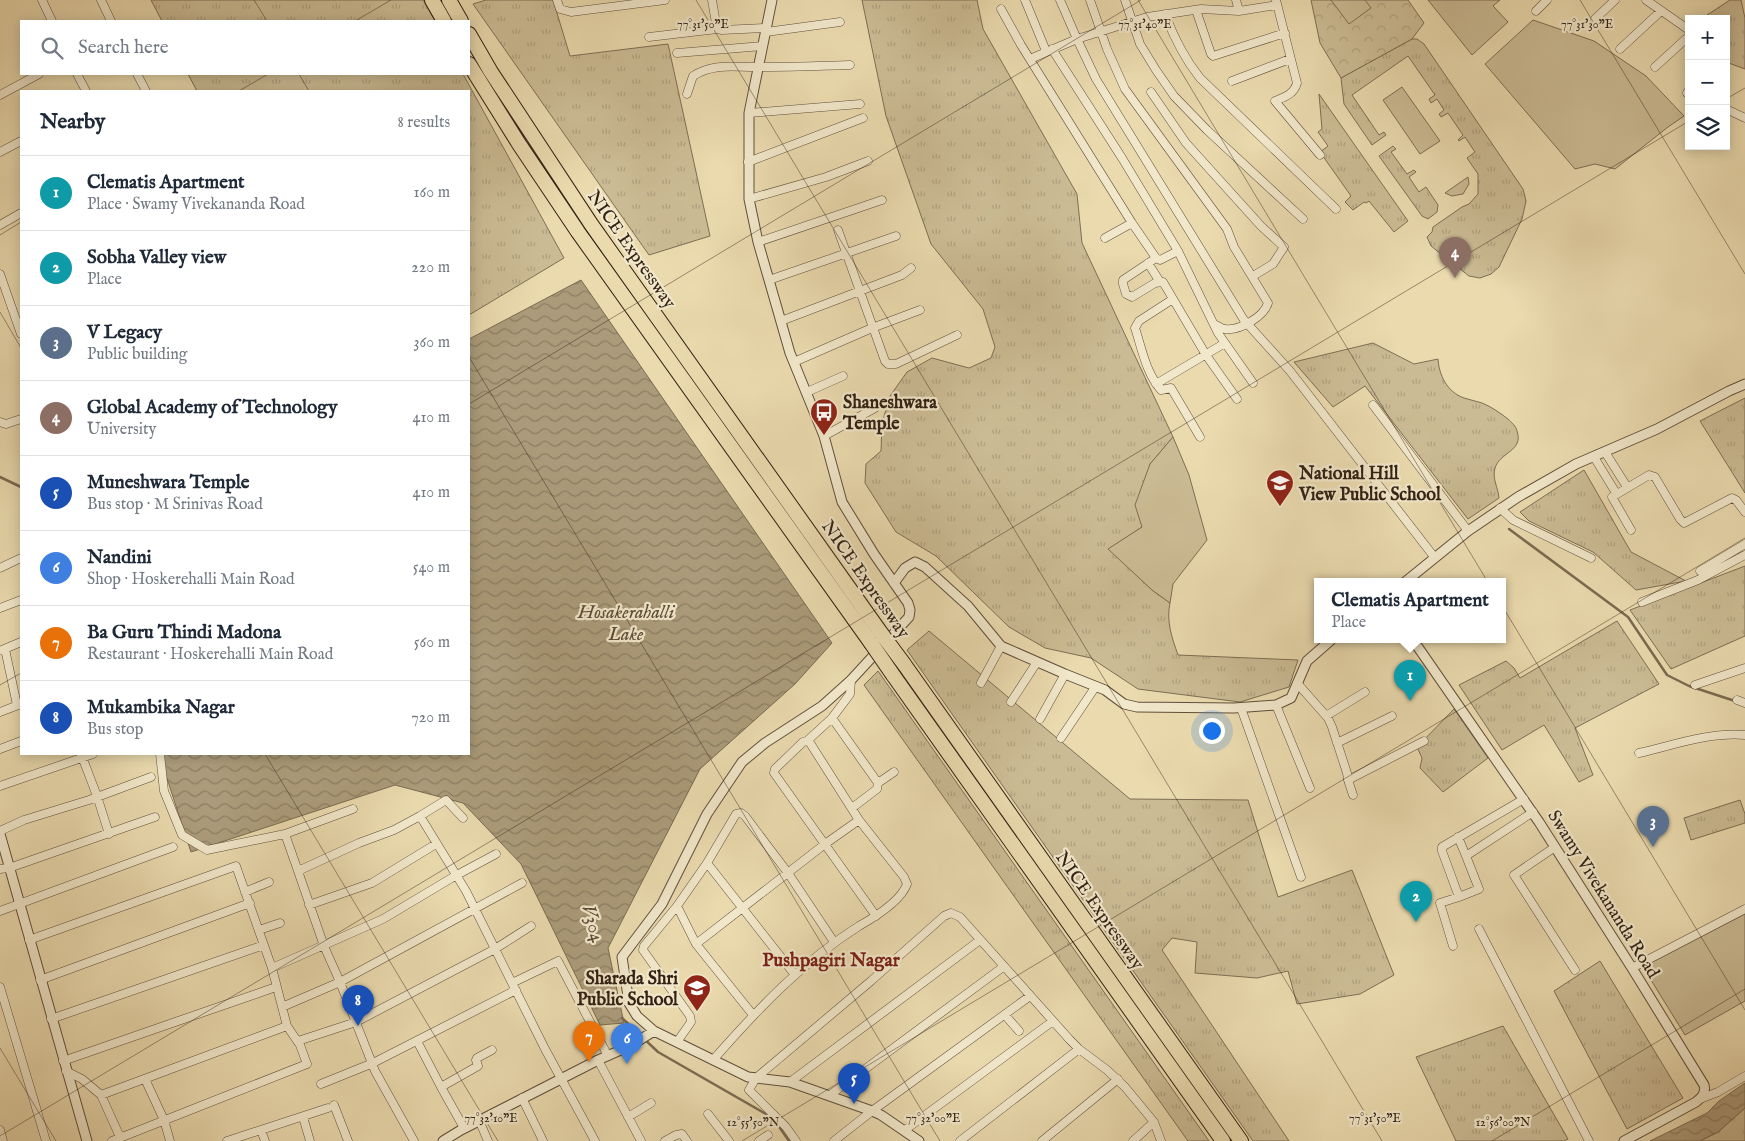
<!DOCTYPE html>
<meta charset="utf-8">
<style>
body{margin:0;font-family:"IM FELL English",serif;background:#f2f2f3;color:#1f2937}
.controls{position:absolute;right:15px;top:15px;display:grid;overflow:hidden;border-radius:0px;box-shadow:0 2px 12px #0003}
.controls button{width:45px;height:45px;display:grid;place-items:center;padding:0;border:0;border-bottom:1px solid #e0e1e3;background:#fff;color:#1f2937;font:25px sans-serif}
.you{position:absolute;left:1211px;top:730px;width:18px;height:18px;margin:-12px;border:4px solid #fff;border-radius:50%;background:#1a73e8;box-shadow:0 0 0 8px #1a73e833}
.badge{display:grid;place-items:center;width:32px;height:32px;border-radius:50%;background:#111827;color:#fff;font-size:16px;font-weight:700}
.pin{position:absolute;translate:-50% -41px;filter:drop-shadow(0 1px 2px #0008)}
.pin::after{content:'';position:absolute;top:26px;width:18px;height:15px;background:inherit;clip-path:polygon(0 0,100% 0,50% 100%)}
.popup{position:absolute;left:1314px;top:578px;width:192px;height:65px;box-sizing:border-box;display:grid;place-content:center;border-radius:0px;background:#fff;filter:drop-shadow(0 1px 4px #0005);font-size:16px;white-space:nowrap;color:#747a83}
.popup b{font-size:19px;color:#1f2937}
.popup::after{content:'';position:absolute;left:50%;top:100%;margin-left:-10px;border:10px solid transparent;border-top-color:#fff}
.list{margin:0;padding:0;list-style:none}
h2{display:flex;justify-content:space-between;align-items:center;height:65px;margin:0;padding:0 20px;font-size:21px}
h2 small{font-size:16px;font-weight:400;color:#747a83}
.list li{display:grid;grid-template-columns:32px 1fr auto;gap:15px;align-items:center;box-sizing:border-box;height:75px;padding:0 20px;border-top:1px solid #e0e1e3}
.list b{display:block;font-size:19px;white-space:nowrap}
.list p{margin:0;font-size:16px;white-space:nowrap;color:#747a83}
.list em{font-size:16px;font-style:normal;color:#747a83}
.icon{flex:none;width:28px;height:28px;fill:none;stroke:currentColor;stroke-width:2;stroke-linecap:round;stroke-linejoin:round}
.map{position:relative;flex:none;width:1745px;height:1141px;overflow:hidden}
.search{position:absolute;background:#fff;box-shadow:0 2px 12px #0003;left:20px;top:20px;width:450px;height:55px;display:flex;align-items:center;gap:12px;box-sizing:border-box;padding:0 18px;border-radius:0px;color:#747a83;font-size:19px}
.panel{position:absolute;background:#fff;box-shadow:0 2px 12px #0003;left:20px;top:90px;width:450px;height:665px;border-radius:0px}
.map>svg:first-child{display:block}
.grass{fill:url(#grass-tufts);stroke:#7e6e54}
.forest{fill:url(#forest-crowns);stroke:#7e6e54}
.green{fill:#cbbb94;stroke:#7e6e54}
.water{fill:url(#water-waves);stroke:#7b6a51}
.lines{fill:none;stroke-linecap:round;stroke-linejoin:round}
.stream{stroke:#7b6a51;stroke-width:2.5}
.minor-casing{stroke:#604f3a;stroke-width:9}
.tertiary-casing{stroke:#604f3a;stroke-width:11}
.motorway-casing{stroke:#322114;stroke-width:16}
.minor{stroke:#f1e7ca;stroke-width:8}
.tertiary{stroke:#f1e7ca;stroke-width:9}
.motorway{stroke:#eadaae;stroke-width:14}
.motorway-bridge-casing{stroke:#322114;stroke-width:16;stroke-linecap:butt}
.motorway-bridge{stroke:#eadaae;stroke-width:14}
.ticks{fill:none;stroke:#322114;stroke-width:1;stroke-opacity:0.45}
.labels{text-anchor:middle;stroke-width:4.5;stroke-linejoin:round;paint-order:stroke}
.street-label{font-size:18px;fill:#322114;stroke:#f1e7ca}
.poi-label{font-size:18px;font-weight:bold;fill:#322114;stroke:#f1e7ca;text-anchor:start}
.water-label{font-size:19px;font-style:italic;fill:#5c4c38;stroke:#f1e7ca}
.neighbourhood-label{font-size:19px;font-weight:bold;fill:#7a1f14;stroke:#f1e7ca}
.ticks-label{font-size:12px;text-anchor:middle;fill:#322114;stroke:#f1e7ca;stroke-width:4.5;stroke-linejoin:round;paint-order:stroke}
</style>
<div class="map">
<svg width="1745" height="1141" viewBox="0 0 1745 1141">
<defs>
<pattern id="grass-tufts" width="24" height="20" patternUnits="userSpaceOnUse" patternTransform="scale(1.25)"><rect width="24" height="20" fill="#cbbb94"/><path d="M3 7l-1-3M5 7V3M7 7l1-3M15 17l-1-3M17 17v-4M19 17l1-3" fill="none" stroke="#afa07f"/></pattern>
<pattern id="forest-crowns" width="20" height="18" patternUnits="userSpaceOnUse" patternTransform="scale(1.25)"><rect width="20" height="18" fill="#cbbb94"/><path d="M2 6a3 3 0 1 1 6 0M12 15a3 3 0 1 1 6 0" fill="none" stroke="#afa07f"/></pattern>
<pattern id="water-waves" width="16" height="10" patternUnits="userSpaceOnUse" patternTransform="scale(1.25)"><rect width="16" height="10" fill="#ab9b7a"/><path d="M0 5q4-4 8 0t8 0" fill="none" stroke="#8c7e63"/></pattern>
</defs>
<rect width="100%" height="100%" fill="#eadaae"/>
<filter id="stains"><feTurbulence type="fractalNoise" baseFrequency=".004" numOctaves="4"/><feColorMatrix values="0 0 0 0 .2 0 0 0 0 .09 0 0 0 0 .02 0 0 0 .5 -.17"/></filter>
<radialGradient id="worn" r=".72"><stop offset=".6" stop-color="#630" stop-opacity="0"/><stop offset="1" stop-color="#630" stop-opacity=".3"/></radialGradient>
<path class="grass" d="M151,0H423L435,21H162Z
M486,0H553L570,56L668,44L710,236L649,255L473,4Z
M862,0H977L983,29L1077,194L1082,243L1173,437L1150,464L1142,527L1109,549L1152,590L1170,603C1166,621 1172,638 1178,655L1298,660L1289,687L1240,702L1138,689L1091,658L1045,648L1009,627L936,556L896,532L865,483L866,464L881,451L882,423L890,396L907,372L932,358L969,368L991,358L995,347L983,309L931,244L886,116Z
M1730,0H1741L1745,18V69L1726,62V19H1701Z
M1412,39H1417L1424,44L1523,189L1526,201L1522,219L1499,267L1491,274L1480,278L1469,276L1431,246L1427,237L1432,232L1433,227L1462,207L1469,204L1478,194V174L1467,158L1475,152L1465,137L1459,141L1458,140L1463,135L1448,113L1441,117L1439,114L1444,110L1437,99L1431,103L1429,99L1435,95L1408,56L1352,95L1379,135L1384,132L1386,135L1372,145L1344,104L1341,78Z
M188,74H463L564,258L469,315V91H197Z
M1319,94L1408,221L1394,232L1369,201L1366,203L1364,202L1353,210L1345,202L1351,196L1320,152L1328,146L1318,132L1322,129Z
M1393,146L1396,149L1391,152L1407,174L1414,170L1416,172L1409,177L1419,192L1426,187L1438,205L1437,212L1428,219L1422,216L1379,156Z
M1373,343L1414,364L1438,359C1439,375 1447,392 1464,398C1470,400 1476,401 1482,403C1492,407 1500,413 1508,419C1512,423 1516,426 1517,431C1524,451 1500,452 1495,468C1492,479 1498,487 1499,498L1468,519L1365,386L1333,407L1294,362Z
M1745,398V493L1700,421Z
M1584,470L1631,552L1686,581L1636,590L1593,552L1529,521L1520,512Z
M1745,566V636L1671,669L1630,610Z
M1617,621L1659,684L1575,728L1593,775L1579,782L1544,725L1502,750L1459,685L1506,661L1514,668L1520,678Z
M929,631L1130,799L1248,800L1278,897L1352,870L1394,975L1360,994L1297,1004L1288,971L1257,978L1195,973L1197,942L1172,938L1162,950L1289,1141H1253L907,650Z
M878,671L1209,1141H1188L864,685Z
M1454,709L1488,758L1443,792L1420,768L1422,758L1417,747Z
M1740,800L1745,814V823L1691,840L1684,818Z
M1600,961L1683,1098L1627,1129L1554,991Z
M1503,1026L1568,1139L1564,1141H1456L1416,1057Z
M1745,1108V1141H1700L1718,1132Z"/>
<path class="forest" d="M1311,0H1408L1424,23L1412,39L1341,78L1320,43Z"/>
<path class="green" d="M1331,0H1365L1371,8L1349,24Z
M1428,0H1500L1493,6L1508,22L1472,55Z
M1533,20L1594,41L1646,76L1684,116L1668,127L1615,169L1595,164L1575,169L1485,64Z
M1402,87L1440,141L1420,154L1383,100Z
M1468,177L1469,184L1463,194L1452,196L1445,193Z
M1173,437L1189,475L1207,540L1173,584L1170,603L1152,590L1108,549L1142,527L1135,505L1150,464Z
M1745,914V1001L1685,1035L1643,967Z"/>
<path class="water" d="M581,280L832,643L795,684L700,769L608,948L624,1023L600,1025L521,864L463,803L395,785L191,852L159,754H469V339Z
M1745,1083V1108L1718,1132L1700,1141H1650L1707,1113L1719,1101Z"/>
<g class="lines">
<path class="stream" d="M0,477L21,487
M1509,529L1628,617L1667,675L1689,686L1735,701
M622,1018L658,1052L773,1118L789,1141"/>
<g class="minor-casing">
<path id="minor" d="M42,0L52,21
M101,0L111,21
M557,0L560,9L571,12L665,0
M712,0L717,29
M1025,0L1046,51
M1060,0L1077,39L1096,79L1244,320L1290,371L1435,558
M1090,0L1107,49L1125,89L1227,229L1234,247L1268,303C1264,317 1239,331 1225,329C1222,329 1217,325 1214,324
M1125,0L1140,44L1156,70L1174,96L1207,130L1303,219
M1236,0L1239,11
M1276,0L1297,83C1294,94 1285,97 1275,101L1320,155
M1646,0L1689,30
M1001,9L1021,45L1132,223L1156,258L1160,260L1178,251
M1196,10L1211,54L1213,56L1285,33
M1536,11L1547,0
M1165,14C1174,38 1184,58 1200,78L1336,209
M1595,19L1615,0
M766,32L840,22
M649,37L717,29L722,30L766,28
M1052,49L1122,158L1178,251L1218,333L1253,383
M1620,49L1661,11
M677,53L763,46
M1030,59L1077,39L1147,17L1201,9L1239,11L1277,5
M1655,67L1689,36
M77,74L86,91
M137,74L146,91
M1232,81L1290,59
M1689,90L1687,93H1689
M1151,92L1186,143L1261,226L1284,247L1273,264L1253,276
M687,94L693,76C716,62 737,68 761,67C791,67 821,66 850,65
M0,95L39,74
M1726,109L1745,118
M749,113L860,104
M0,152L21,141
M748,162L863,118
M749,199L826,177L868,161
M0,225L21,213
M838,230L885,361L888,364H896L957,335
M1105,238L1132,223
M758,242L882,200
M1156,258L1123,280V284L1126,294L1132,297L1155,283L1163,282L1206,355L1237,399
M1148,263L1160,282
M0,274L21,334
M769,280L896,236
M1173,299L1139,321L1135,328C1142,349 1146,373 1161,390L1171,388L1200,437
M781,321L902,275L911,268
M794,362L872,328L920,310
M1156,384L1225,343
M807,392L843,376
M1373,405L1468,531
M0,422L6,424L21,419
M824,436L875,408
M1605,452L1627,487
M1594,457L1616,493
M1500,508L1513,520L1591,558
M1631,530L1612,497L1649,475L1655,477L1680,519L1684,523L1732,498L1736,500L1745,512
M0,568L21,558
M1700,571L1745,544
M1642,602L1698,580L1745,555
M0,608L21,600
M5,649L17,705
M2,650L21,642
M981,683L1001,646
M1297,683L1328,718L1332,727L1347,773L1348,780L1424,741
M1695,685L1745,668
M1737,700L1745,703
M1011,702L1037,662
M1276,705L1310,788
M1241,708L1301,877
M0,712L21,704
M1326,716L1365,692
M832,718L878,783L877,789L852,808
M1040,719L1065,674
M1061,738L1096,686
M807,741L832,718L850,694L851,680
M1337,743L1392,716
M0,749L21,741
M1639,753C1674,745 1709,732 1745,735
M81,754L97,796L109,834
M160,754L164,791L182,835L207,850L285,834L298,871
M1348,780L1353,795
M878,783L894,772
M0,786L93,754
M1524,799L1442,847V851L1459,897L1479,889L1466,856L1533,812
M420,816L446,800L463,818
M0,831L24,820L89,800L151,777
M285,834L353,809
M1458,837L1466,856
M1555,847L1514,875L1575,970
M707,863L795,975
M0,869L9,868L155,817
M245,892L269,882
M309,905L372,883L436,844
M677,906L644,946L643,950L690,1016L691,1022L677,1042
M0,911L173,847
M1479,929L1589,1141
M259,930L280,923
M29,940L236,866L272,968L287,1026L300,1045L307,1064L112,1141
M696,944L825,844L859,820
M1453,946L1440,903L1459,897
M272,968L383,919L455,876L496,854
M1632,968L1745,909
M40,980L250,903
M512,983L558,961L608,1056
M0,987L46,1141
M282,1007L340,982L522,883
M753,1015L696,944L677,906L707,863L736,814L741,813L745,816L788,873L834,942
M1005,1015L1019,1031
M51,1019L264,945
M298,1041L356,1022L495,949L531,926
M417,1041L441,1087L464,1128
M598,1060L641,1141
M713,1060C757,1010 802,962 859,926C875,917 901,901 907,884L904,877L859,820L810,743L807,741L803,742L775,769L774,773L876,916
M63,1061L276,987
M66,1071L82,1079L101,1095L120,1137
M145,1079L164,1120L170,1141
M790,1082L980,940
M321,1084L373,1063L516,990
M441,1087L478,1066L476,1060L477,1058L492,1050
M101,1095L287,1026
M830,1095L1003,967
M522,1098L543,1141
M1700,1099L1718,1092L1745,1076
M334,1105L348,1141
M708,1114L729,1141
M303,1117L310,1141
M628,1117L651,1103
M479,1120L488,1141
M0,1130L3,1141
M261,1130L265,1141
M905,1130L1053,1021
M227,1141L328,1108
M414,1141L375,1071L340,982L324,946L298,871L359,843L394,830L420,816L466,891L545,1049L595,1141
M665,1141L676,1135L682,1134L687,1141
M759,1141L768,1135
M796,1141L786,1127L749,1090L756,1078L871,981L944,916L951,913L960,917L1070,1040L1079,1049L1107,1070L1125,1087L1154,1122L1161,1141
M834,1141L872,1111L1030,996
M960,1141L1079,1049
M1042,1141L1118,1079
M1133,1141L1154,1122"/>
</g>
<g class="tertiary-casing">
<path id="tertiary" d="M772,0L749,113V199L758,242L790,353L824,436L842,502L874,554L908,603L910,610L909,617L851,680L822,706L765,743L742,762L707,814L662,904L622,957L629,1003L637,1016L654,1031L748,1077L790,1082L872,1111L881,1115L919,1141
M1405,582L1468,531L1518,497L1576,464L1657,429L1729,391L1745,384
M894,583L905,568L915,562L925,567L968,606L1001,646L1065,674L1105,690L1124,704L1137,707L1234,708L1276,705L1291,698L1307,661L1331,640
M1413,640L1539,822L1632,968L1704,1085C1706,1093 1702,1097 1696,1102L1624,1141
M0,834L87,1141
M443,1141L461,1130L598,1060L630,1046L654,1031"/>
</g>
<g class="motorway-casing">
<path id="motorway" d="M432,0L444,21
M449,0L461,21
M469,34L491,72L591,224L881,633
M469,64L519,144L578,232L871,643
M904,664L1241,1141
M893,675L1223,1141"/>
</g>
<use href="#minor" class="minor"/>
<use href="#tertiary" class="tertiary"/>
<use href="#motorway" class="motorway"/>
<g class="motorway-bridge-casing">
<path id="motorway-bridge" d="M881,633L904,664
M871,643L893,675"/>
</g>
<use href="#motorway-bridge" class="motorway-bridge"/>
</g>
<path class="ticks" d="M254,0L267,21M696,0L1382,1141M1138,0L1745,1010M1580,0L1745,274M355,21L391,0M299,74L309,91M239,91L268,74M1726,99L1745,88M0,235L21,222M0,312L21,348M469,357L940,1141M469,404L1141,0M0,685L21,673M265,754L498,1141M0,1048L56,1141M0,1136L1689,121M742,1141L1745,538M1492,1141L1745,989"/>
<defs>
<g id="bus-pin" transform="scale(1.4375)"><path d="M0 17L-7.5 6A9.5 9.5 0 1 1 7.5 6Z" fill="#8f2418" stroke="#f1e7ca"/><path d="M-5-6H5V4H4V6H2V4H-2V6H-4V4H-5ZM-3.5-4V0h7V-4ZM-3.5 1.2v1.5H-2V1.2ZM2 1.2v1.5H3.5V1.2Z" fill="#fff"/></g>
<g id="school-pin" transform="scale(1.4375)"><path d="M0 17L-7.5 6A9.5 9.5 0 1 1 7.5 6Z" fill="#8f2418" stroke="#f1e7ca"/><path d="M0-5L7-2L0 1L-7-2ZM-4 1L0 2.5L4 1V4Q0 6-4 4Z" fill="#fff"/></g>
</defs>
<g fill-rule="evenodd">
<use href="#bus-pin" x="824" y="412"/>
<use href="#school-pin" x="1280" y="483"/>
<use href="#school-pin" x="697" y="988"/>
</g>
<g class="labels">
<g class="street-label">
<text transform="translate(632 249) rotate(55)" y="6">NICE Expressway</text>
<text transform="translate(866 579) rotate(55)" y="6">NICE Expressway</text>
<text transform="translate(1604 894) rotate(58)" y="6">Swamy Vivekananda Road</text>
<text transform="translate(1100 910) rotate(55)" y="6">NICE Expressway</text>
</g>
<g class="poi-label">
<text x="843" y="408">Shaneshwara<tspan x="843" dy="21">Temple</tspan></text>
<text x="1299" y="479">National Hill<tspan x="1299" dy="21">View Public School</tspan></text>
<text x="678" y="984" text-anchor="end">Sharada Shri<tspan x="678" dy="21">Public School</tspan></text>
</g>
<g class="water-label">
<text x="626" y="618">Hosakerahalli<tspan x="626" dy="22">Lake</tspan></text>
<text transform="translate(594 923) rotate(74)" y="7">V304</text>
</g>
<g class="neighbourhood-label">
<text x="831" y="966">Pushpagiri Nagar</text>
</g>
</g>
<g class="ticks-label">
<text x="703" y="28">77°31'50"E</text>
<text x="1145" y="28">77°31'40"E</text>
<text x="1587" y="28">77°31'30"E</text>
<text x="491" y="1122">77°32'10"E</text>
<text x="933" y="1122">77°32'00"E</text>
<text x="1375" y="1122">77°31'50"E</text>
<text x="753" y="1126">12°55'50"N</text>
<text x="1503" y="1126">12°56'00"N</text>
</g>
<rect width="100%" height="100%" filter="url(#stains)"/>
<rect width="100%" height="100%" fill="url(#worn)"/>
</svg>
<div class="controls">
<button>+</button>
<button>−</button>
<button><svg class="icon" aria-label="layers" viewBox="0 0 24 24"><path d="M12 4l9 5-9 5-9-5zM3 14l9 5 9-5"/></svg></button>
</div>
<div class="you"></div>
<div class="pin badge" style="left:1410px;top:701px;background:#0f9aa8">1</div>
<div class="popup"><b>Clematis Apartment</b>Place</div>
<div class="pin badge" style="left:1416px;top:922px;background:#0f9aa8">2</div>
<div class="pin badge" style="left:1653px;top:847px;background:#5c6f8a">3</div>
<div class="pin badge" style="left:1455px;top:278px;background:#8d6e63">4</div>
<div class="pin badge" style="left:854px;top:1104px;background:#1a4fb4">5</div>
<div class="pin badge" style="left:627px;top:1064px;background:#3f7fe0">6</div>
<div class="pin badge" style="left:589px;top:1062px;background:#e8710a">7</div>
<div class="pin badge" style="left:358px;top:1026px;background:#1a4fb4">8</div>
<div class="search"><svg class="icon" aria-label="search" viewBox="0 0 24 24"><circle cx="10" cy="10" r="6"/><path d="M15 15l6 6"/></svg>Search here</div>
<section class="panel">
<h2>Nearby<small>8 results</small></h2>
<ul class="list">
<li><span class="badge" style="background:#0f9aa8">1</span><div><b>Clematis Apartment</b><p>Place · Swamy Vivekananda Road</p></div><em>160 m</em></li>
<li><span class="badge" style="background:#0f9aa8">2</span><div><b>Sobha Valley view</b><p>Place</p></div><em>220 m</em></li>
<li><span class="badge" style="background:#5c6f8a">3</span><div><b>V Legacy</b><p>Public building</p></div><em>360 m</em></li>
<li><span class="badge" style="background:#8d6e63">4</span><div><b>Global Academy of Technology</b><p>University</p></div><em>410 m</em></li>
<li><span class="badge" style="background:#1a4fb4">5</span><div><b>Muneshwara Temple</b><p>Bus stop · M Srinivas Road</p></div><em>410 m</em></li>
<li><span class="badge" style="background:#3f7fe0">6</span><div><b>Nandini</b><p>Shop · Hoskerehalli Main Road</p></div><em>540 m</em></li>
<li><span class="badge" style="background:#e8710a">7</span><div><b>Ba Guru Thindi Madona</b><p>Restaurant · Hoskerehalli Main Road</p></div><em>560 m</em></li>
<li><span class="badge" style="background:#1a4fb4">8</span><div><b>Mukambika Nagar</b><p>Bus stop</p></div><em>720 m</em></li>
</ul>
</section>
</div>
